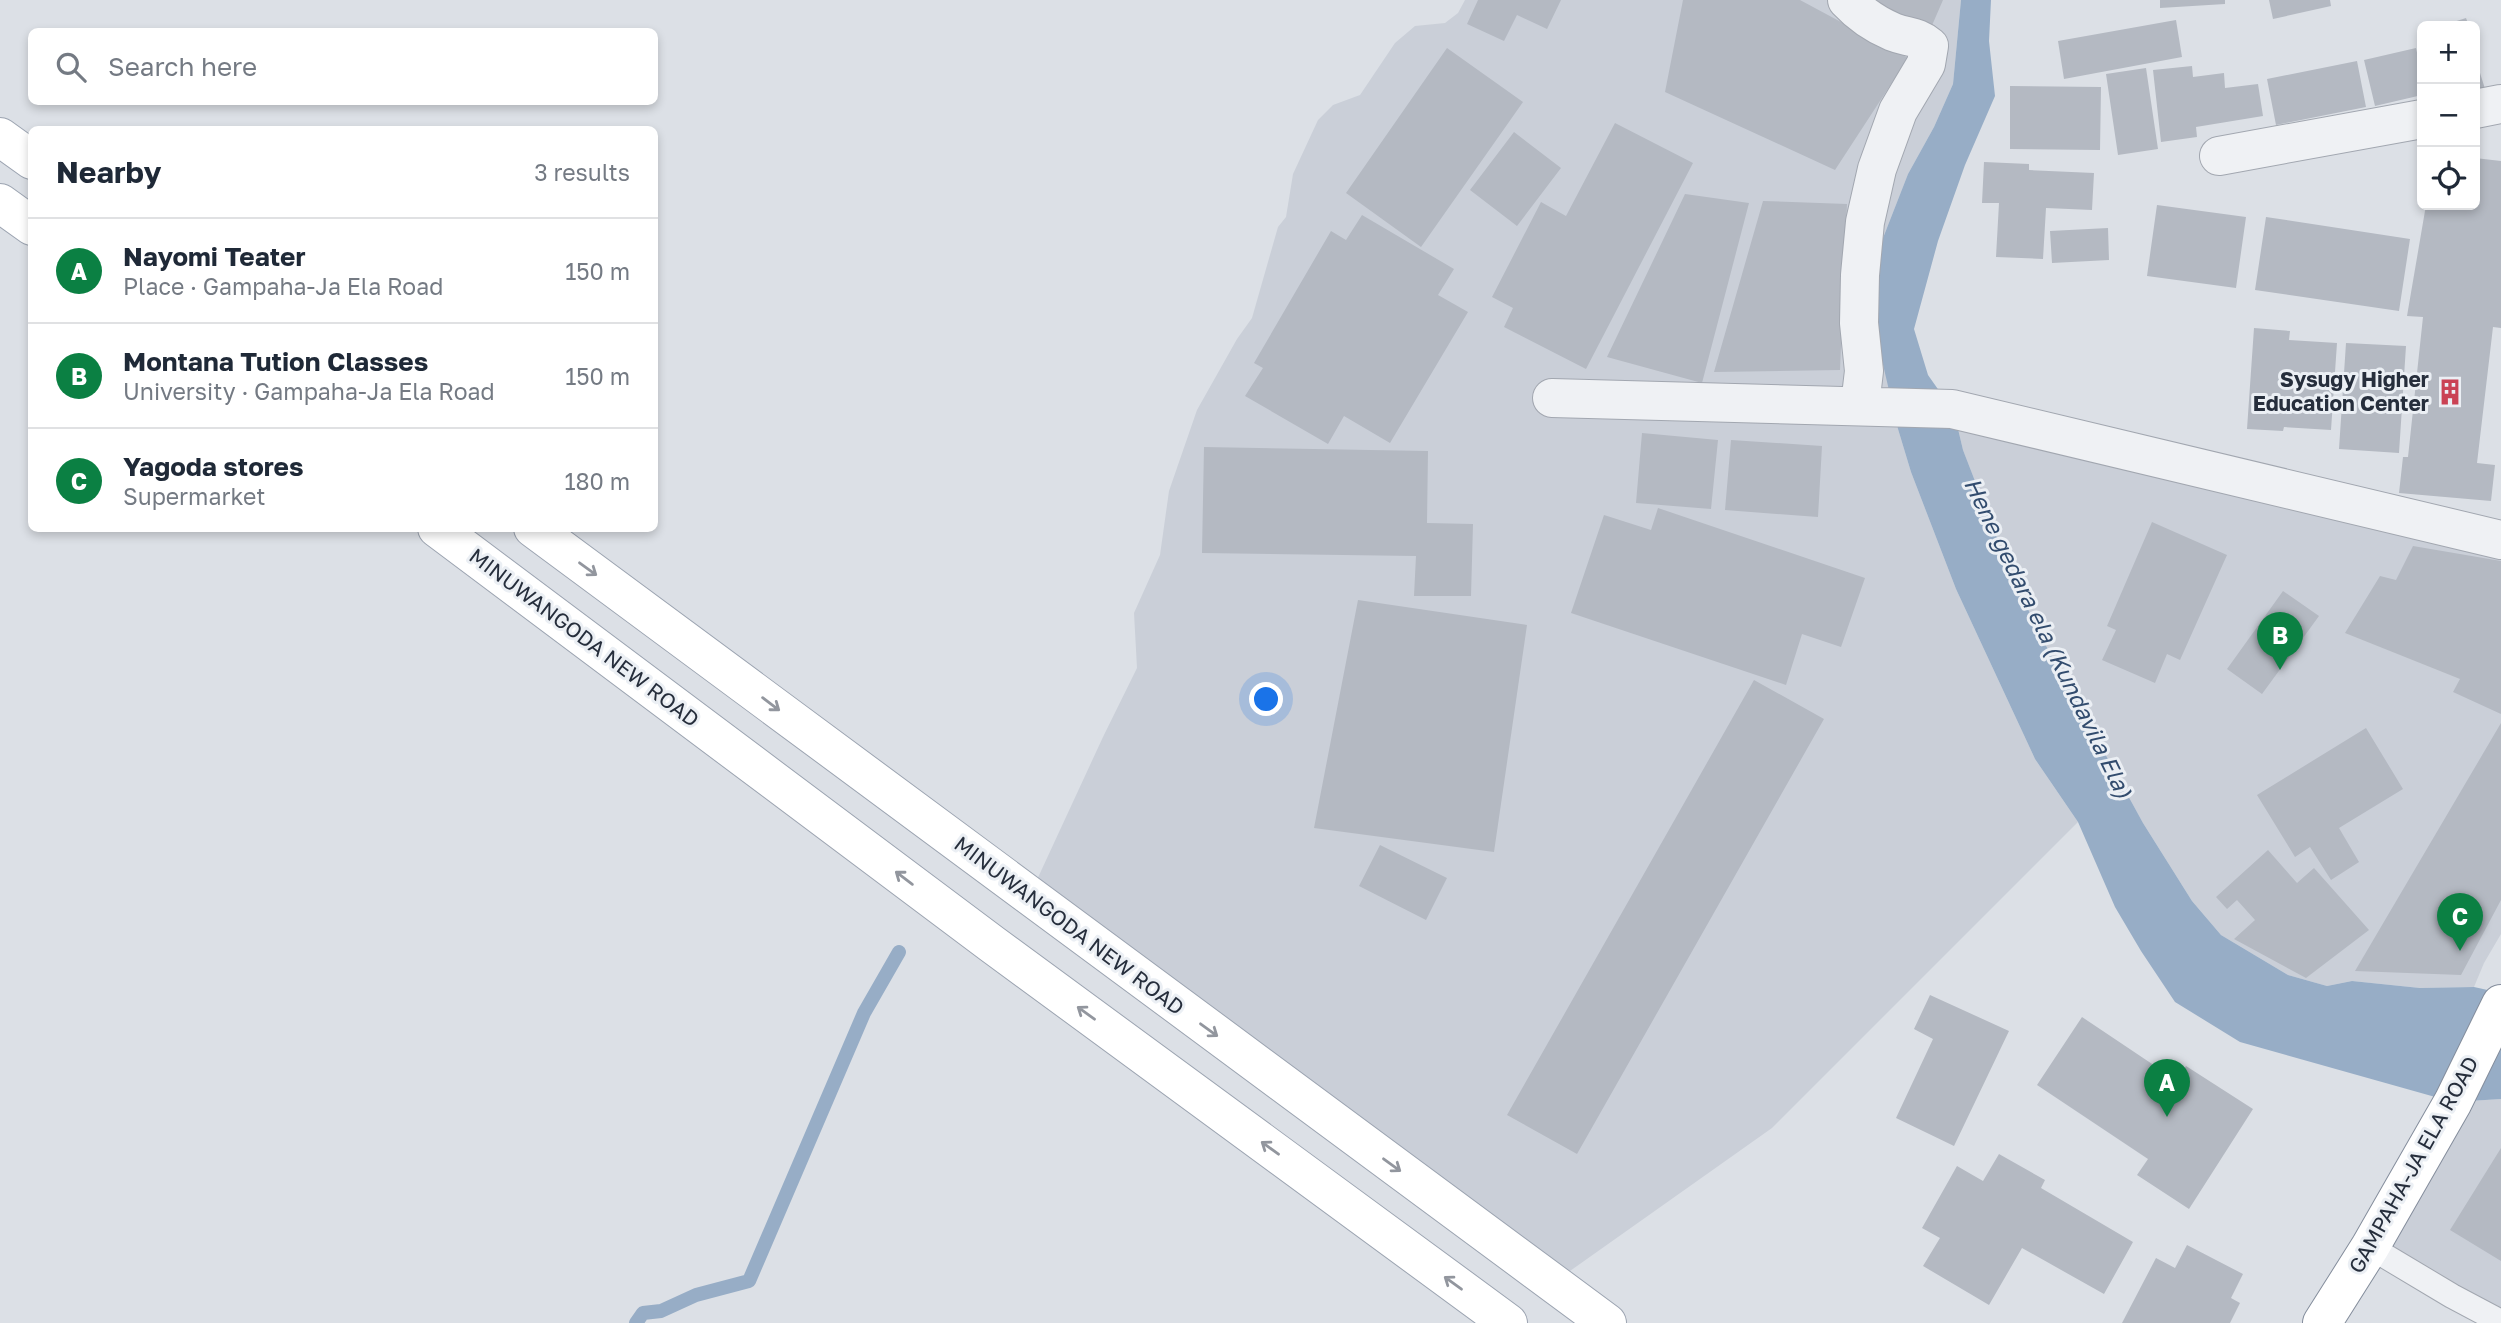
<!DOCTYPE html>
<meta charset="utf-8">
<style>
body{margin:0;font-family:"Golos Text",sans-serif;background:#f2f2f3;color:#1f2937}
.controls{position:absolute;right:21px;top:21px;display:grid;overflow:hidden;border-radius:10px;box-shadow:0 4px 10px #0003}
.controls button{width:63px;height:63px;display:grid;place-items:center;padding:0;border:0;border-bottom:2px solid #e0e1e3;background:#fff;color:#1f2937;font:35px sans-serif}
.you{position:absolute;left:1267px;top:700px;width:24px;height:24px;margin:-18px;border:5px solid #fff;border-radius:50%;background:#1a73e8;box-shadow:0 0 0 10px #1a73e833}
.badge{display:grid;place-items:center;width:46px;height:46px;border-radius:50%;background:#0b8043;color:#fff;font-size:23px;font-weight:700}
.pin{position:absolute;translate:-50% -58px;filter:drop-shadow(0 2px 4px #0008)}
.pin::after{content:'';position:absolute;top:37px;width:24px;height:21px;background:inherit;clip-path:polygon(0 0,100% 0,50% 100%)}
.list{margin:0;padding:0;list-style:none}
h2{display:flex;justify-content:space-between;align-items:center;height:91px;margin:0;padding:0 28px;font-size:30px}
h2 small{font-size:23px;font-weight:400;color:#747a83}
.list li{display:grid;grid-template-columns:46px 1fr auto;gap:21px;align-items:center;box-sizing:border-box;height:105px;padding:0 28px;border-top:2px solid #e0e1e3}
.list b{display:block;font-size:26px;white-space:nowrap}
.list p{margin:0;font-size:23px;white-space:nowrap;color:#747a83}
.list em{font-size:23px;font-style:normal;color:#747a83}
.icon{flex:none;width:38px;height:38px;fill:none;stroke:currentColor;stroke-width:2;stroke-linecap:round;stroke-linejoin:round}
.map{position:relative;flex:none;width:2501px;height:1323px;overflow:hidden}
.search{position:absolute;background:#fff;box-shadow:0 4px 10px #0003;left:28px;top:28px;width:630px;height:77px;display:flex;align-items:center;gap:18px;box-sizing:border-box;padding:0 24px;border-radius:10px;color:#747a83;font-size:26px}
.panel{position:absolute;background:#fff;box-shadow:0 4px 10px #0003;left:28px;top:126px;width:630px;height:406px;border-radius:10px}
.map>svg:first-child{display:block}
.built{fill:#cacfd8}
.water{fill:#97adc6}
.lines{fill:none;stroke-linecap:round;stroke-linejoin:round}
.stream{stroke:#97adc6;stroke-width:14}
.building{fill:#b4b9c2}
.service-casing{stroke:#a2a7b0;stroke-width:26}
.minor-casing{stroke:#a2a7b0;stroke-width:40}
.primary-casing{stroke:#9ca4b1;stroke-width:40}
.trunk-casing{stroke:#848d9c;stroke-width:40}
.service{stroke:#eff1f4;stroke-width:24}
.minor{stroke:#eff1f4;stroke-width:38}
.primary{stroke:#fff;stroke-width:38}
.trunk{stroke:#fff;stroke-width:38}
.oneway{stroke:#92969e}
.labels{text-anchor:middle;stroke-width:6;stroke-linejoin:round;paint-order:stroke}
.poi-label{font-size:21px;font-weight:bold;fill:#262e3c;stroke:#ebeff4;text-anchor:end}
.street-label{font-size:21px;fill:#262e3c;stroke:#ebeff4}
.water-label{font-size:23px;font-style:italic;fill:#324c6e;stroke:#ebeff4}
</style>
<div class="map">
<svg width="2501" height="1323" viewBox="0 0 2501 1323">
<rect width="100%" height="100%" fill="#dce0e6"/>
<path class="built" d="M1465,0H1961L1953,84L1934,127L1908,174L1883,238L1890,390L1898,429L1911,472L1956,589L2035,759L2078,822L1772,1128L1553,1283L1029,897L1103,737L1137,668L1134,613L1160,555L1169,491L1197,410L1237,339L1252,318L1278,227L1286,217L1293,174L1318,120L1333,105L1360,95L1395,43L1415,26L1445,23L1458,13Z
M1954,412L2501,540V934L2484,963L2474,987L2420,988L2352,981L2327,986L2288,975L2221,935L2192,901L2143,823L2038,631L2004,556L1963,450Z
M2501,1099V1322L2370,1247L2453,1102Z"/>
<path class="water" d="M1961,0H1991L1989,41L1995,96L1965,165L1938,241L1914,329L1928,375L1954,412L1963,450L2004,556L2038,631L2143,823L2192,901L2221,935L2288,975L2327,986L2352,981L2420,988L2474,987L2501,993V1099L2453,1102L2240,1042L2175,1002L2141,951L2115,907L2078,822L2035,759L1956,589L1911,472L1898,429L1878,343L1874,290L1883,238L1908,174L1934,127L1953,84Z"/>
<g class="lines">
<path class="stream" d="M636,1323L643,1313L661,1311L696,1295L749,1281L864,1013L899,952"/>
</g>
<path class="building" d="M1478,0H1561L1547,29L1517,15L1504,41L1467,24Z
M1683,0H1800L1908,58L1835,170L1665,92Z
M1862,0H1943L1930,30Z
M2160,0H2225V4L2160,8Z
M2269,0H2330L2331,6L2273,19Z
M2466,18L2469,26H2441Z
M2176,20L2182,57L2064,79L2058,41Z
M1447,48L1523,102L1421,247L1346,193Z
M2416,48L2422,76V95L2375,106L2364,60Z
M2475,57L2486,92L2475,95Z
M2357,61L2366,107L2276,125L2267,79Z
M2192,66L2193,77L2224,73L2225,88L2258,84L2263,116L2196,127L2197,137L2161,142L2153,70Z
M2146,68L2158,149L2118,155L2106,74Z
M2010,86L2101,87L2100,150L2010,149Z
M1615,123L1693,163L1586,369L1504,327L1513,308L1492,297L1541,202L1566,216Z
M1514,132L1561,168L1517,226L1470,190Z
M2475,158L2501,161V328L2493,327L2477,463L2495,465L2491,501L2399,493L2403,457H2408L2423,317L2407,316L2426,205H2475Z
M1984,162L2029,164V170L2094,173L2092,210L2046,208L2043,259L1996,257L1999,203H1982Z
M1685,194L1749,203L1702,383L1607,357Z
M1763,201L1847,204L1840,370L1714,372Z
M2157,205L2246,217L2236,288L2147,276Z
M1362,215L1454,269L1438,295L1468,312L1390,443L1344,416L1328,444L1245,396L1263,368L1254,363L1331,231L1346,240Z
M2266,217L2410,239L2399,311L2255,290Z
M2108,228L2109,260L2052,263L2050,231Z
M2254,328L2290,331L2289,340L2337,343L2331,430L2284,427L2283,431L2247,429Z
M2346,343L2406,346L2399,453L2339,449Z
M1642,433L1718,440L1711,509L1636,503Z
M1731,440L1822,446L1818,517L1725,510Z
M1204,447L1428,451L1427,523L1473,524L1471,596H1414L1416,556L1202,553Z
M1658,508L1865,578L1841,647L1802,634L1786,685L1571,613L1604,515L1651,530Z
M2152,522L2227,555L2180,660L2167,654L2155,683L2102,660L2116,630L2107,626Z
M2413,546L2501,561V714L2453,692L2460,679L2345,633L2380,576L2396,580Z
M2283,591L2319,616L2262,694L2227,669Z
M1358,600L1527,625L1494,852L1314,828Z
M1754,680L1824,719L1577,1154L1507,1115Z
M2501,723V900L2461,975L2355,971Z
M2366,728L2403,789L2339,828L2359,862L2331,880L2310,847L2295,857L2257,795Z
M1380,845L1447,878L1426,920L1359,886Z
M2268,850L2297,883L2314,868L2369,930L2306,978L2234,939L2255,920L2237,900L2227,909L2216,897Z
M1930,995L2009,1031L1954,1146L1896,1118L1933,1039L1914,1029Z
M2082,1017L2176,1080L2186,1066L2253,1109L2189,1209L2137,1175L2148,1159L2037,1085Z
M2501,1148V1261L2450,1230Z
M1999,1154L2045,1180L2041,1188L2133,1242L2104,1294L2022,1248L1989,1305L1923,1266L1940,1238L1922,1228L1957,1166L1983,1181Z
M2187,1245L2243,1274L2231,1298L2240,1303L2230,1323H2122L2156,1258L2175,1268Z"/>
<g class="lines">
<g class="service-casing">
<path id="service" d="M2370,1247L2452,1296L2501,1322"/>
</g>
<g class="minor-casing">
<path id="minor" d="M1847,0C1861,15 1874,24 1893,32C1908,38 1916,35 1929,46L1926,64L1898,111L1877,169L1865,222L1860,275L1859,323L1864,371L1860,405
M2475,109L2501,104
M2219,156L2422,119
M1552,398L1952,409L2501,540"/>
</g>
<g class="primary-casing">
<path id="primary" d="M0,137L32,160
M0,203L32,226
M437,528L992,944L1508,1323
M533,528L1607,1323"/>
</g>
<g class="trunk-casing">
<path id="trunk" d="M2322,1323L2370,1247L2453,1102L2501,1004"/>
</g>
<use href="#service" class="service"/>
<use href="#minor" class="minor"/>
<use href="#primary" class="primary"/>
<use href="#trunk" class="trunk"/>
</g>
<defs><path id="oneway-shaft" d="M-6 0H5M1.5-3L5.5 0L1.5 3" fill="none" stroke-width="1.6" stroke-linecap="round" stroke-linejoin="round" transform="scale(1.75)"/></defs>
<g class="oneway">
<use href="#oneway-shaft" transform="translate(588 569) rotate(36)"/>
<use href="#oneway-shaft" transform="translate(771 704) rotate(37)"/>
<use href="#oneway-shaft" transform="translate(904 878) rotate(-143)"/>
<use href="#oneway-shaft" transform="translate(1086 1013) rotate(-144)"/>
<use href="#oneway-shaft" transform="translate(1209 1030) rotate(36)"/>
<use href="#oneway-shaft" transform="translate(1270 1148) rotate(-144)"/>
<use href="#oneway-shaft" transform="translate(1392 1165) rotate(36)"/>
<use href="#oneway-shaft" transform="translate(1453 1283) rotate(-144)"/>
</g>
<defs>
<g id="building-bare" transform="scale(2.1)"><path d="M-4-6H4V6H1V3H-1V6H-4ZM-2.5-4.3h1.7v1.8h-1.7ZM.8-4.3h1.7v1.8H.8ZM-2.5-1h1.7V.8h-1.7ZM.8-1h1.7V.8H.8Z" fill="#ca4254" stroke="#ebeff4" stroke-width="2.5" paint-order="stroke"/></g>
</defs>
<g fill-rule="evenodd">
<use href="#building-bare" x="2450" y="392"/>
</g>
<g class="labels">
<g class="poi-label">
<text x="2429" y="387">Sysugy Higher<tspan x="2429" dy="24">Education Center</tspan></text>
</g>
<g class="street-label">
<text transform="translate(584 638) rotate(37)" y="7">MINUWANGODA NEW ROAD</text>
<text transform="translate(1069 926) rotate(37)" y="7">MINUWANGODA NEW ROAD</text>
<text transform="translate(2414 1165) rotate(-61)" y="7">GAMPAHA-JA ELA ROAD</text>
</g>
<g class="water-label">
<text transform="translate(2048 638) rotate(64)" y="8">Hene gedara ela (Kundavila Ela)</text>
</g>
</g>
</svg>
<div class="controls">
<button>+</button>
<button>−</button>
<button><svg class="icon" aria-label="locate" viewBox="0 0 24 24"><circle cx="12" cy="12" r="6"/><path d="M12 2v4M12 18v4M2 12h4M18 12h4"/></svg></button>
</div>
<div class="you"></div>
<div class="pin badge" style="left:2167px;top:1117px">A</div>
<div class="pin badge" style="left:2280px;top:670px">B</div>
<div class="pin badge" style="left:2460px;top:951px">C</div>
<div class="search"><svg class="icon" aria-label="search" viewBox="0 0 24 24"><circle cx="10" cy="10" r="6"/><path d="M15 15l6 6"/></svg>Search here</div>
<section class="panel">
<h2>Nearby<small>3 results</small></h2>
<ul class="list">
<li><span class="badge">A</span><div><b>Nayomi Teater</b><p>Place · Gampaha-Ja Ela Road</p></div><em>150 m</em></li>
<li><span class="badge">B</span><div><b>Montana Tution Classes</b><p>University · Gampaha-Ja Ela Road</p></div><em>150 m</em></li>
<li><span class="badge">C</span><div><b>Yagoda stores</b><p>Supermarket</p></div><em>180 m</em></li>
</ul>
</section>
</div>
